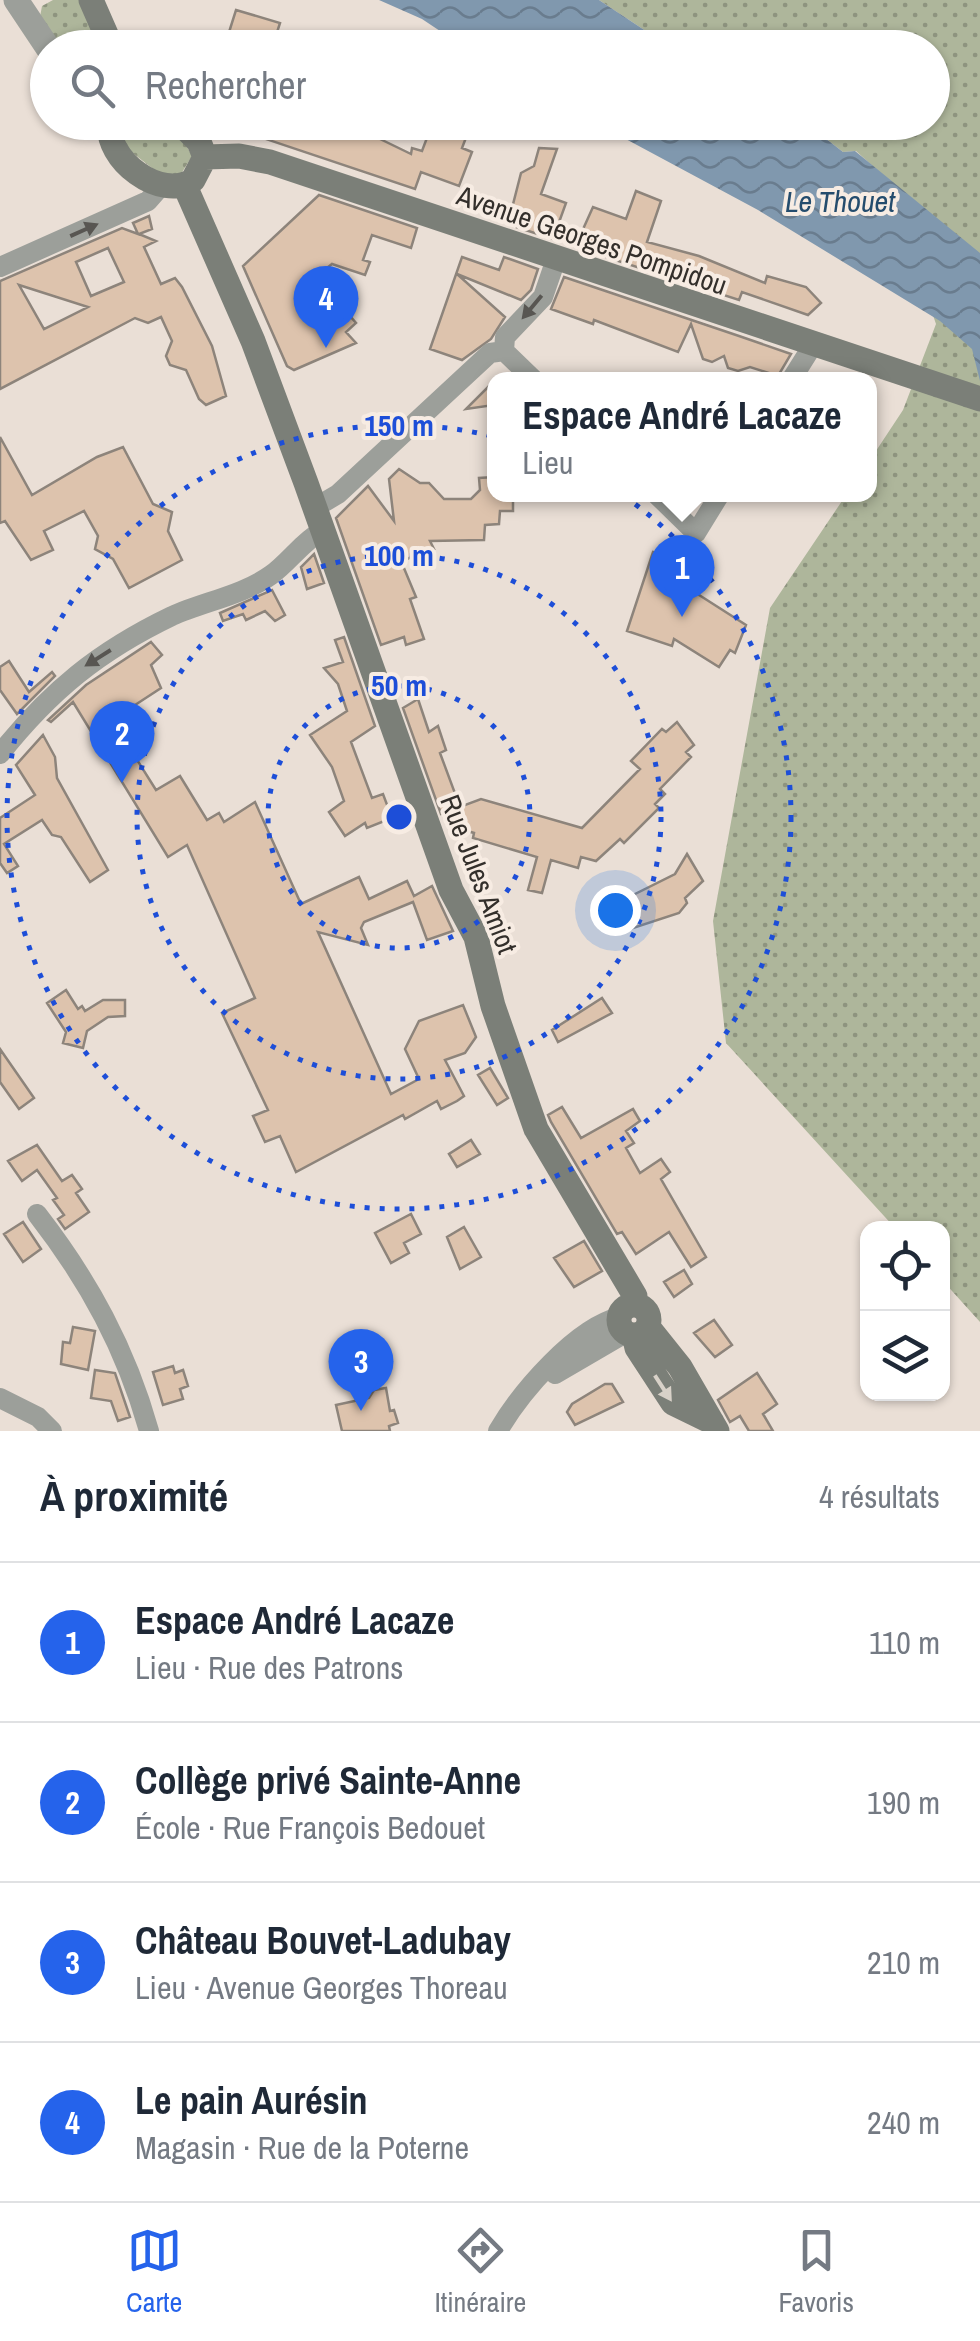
<!DOCTYPE html>
<html lang="fr">
<meta charset="utf-8">
<style>
body{margin:0;font-family:"Archivo Narrow",sans-serif;background:#f6f6f7;color:#1f2937}
.controls{position:absolute;right:30px;bottom:30px;display:grid;overflow:hidden;border-radius:20px;box-shadow:0 2px 8px #0004}
.controls button{width:90px;height:90px;display:grid;place-items:center;padding:0;border:0;border-bottom:2px solid #e0e1e3;background:#fff;color:#1f2937;font:50px sans-serif}
.you{position:absolute;left:615px;top:910px;width:35px;height:35px;margin:-25px;border:8px solid #fff;border-radius:50%;background:#1a73e8;box-shadow:0 0 0 15px #1a73e833}
.badge{display:grid;place-items:center;width:65px;height:65px;border-radius:50%;background:#2563eb;color:#fff;font-size:32px;font-weight:700}
.pin{position:absolute;translate:-50% -82px;filter:drop-shadow(0 2px 5px #0008)}
.pin::after{content:'';position:absolute;top:52px;width:35px;height:30px;background:inherit;clip-path:polygon(0 0,100% 0,50% 100%)}
.popup{position:absolute;left:487px;top:372px;width:390px;height:130px;box-sizing:border-box;display:grid;place-content:center;border-radius:20px;background:#fff;filter:drop-shadow(0 2px 8px #0005);font-size:32px;white-space:nowrap;color:#747a83}
.popup b{font-size:38px;color:#1f2937}
.popup::after{content:'';position:absolute;left:50%;top:100%;margin-left:-20px;border:20px solid transparent;border-top-color:#fff}
.list{margin:0;padding:0;list-style:none}
h2{display:flex;justify-content:space-between;align-items:center;height:130px;margin:0;padding:0 40px;font-size:42px}
h2 small{font-size:32px;font-weight:400;color:#747a83}
.list li{display:grid;grid-template-columns:65px 1fr auto;gap:30px;align-items:center;box-sizing:border-box;height:160px;padding:0 40px;border-top:2px solid #e0e1e3}
.list b{display:block;font-size:38px;white-space:nowrap}
.list p{margin:0;font-size:32px;white-space:nowrap;color:#747a83}
.list em{font-size:32px;font-style:normal;color:#747a83}
.icon{flex:none;width:55px;height:55px;fill:none;stroke:currentColor;stroke-width:2;stroke-linecap:round;stroke-linejoin:round}
.map{position:relative;flex:none;width:980px;height:1431px;overflow:hidden}
.search{position:absolute;background:#fff;box-shadow:0 2px 8px #0004;left:30px;right:30px;top:30px;height:110px;display:flex;align-items:center;gap:25px;box-sizing:border-box;padding:0 35px;border-radius:55px;color:#747a83;font-size:38px}
.sheet{height:770px;background:#fff}
nav{display:flex;justify-content:space-around;align-items:center;box-sizing:border-box;height:140px;border-top:2px solid #e0e1e3;background:#fff;font-size:28px;color:#747a83}
nav a{display:grid;justify-items:center;gap:5px}
nav .on{color:#2563eb}
.map>svg:first-child{display:block}
.grass{fill:url(#grass-dots)}
.water{fill:url(#water-waves)}
.building{fill:#ddc3ad;stroke:#8d847b;stroke-width:2.5;fill-rule:evenodd}
.lines{fill:none;stroke-linecap:round;stroke-linejoin:round}
.minor{stroke:#9c9f9a;stroke-width:20}
.tertiary{stroke:#9c9f9a;stroke-width:25}
.secondary{stroke:#7b7f78;stroke-width:25}
.oneway{fill:#585652}
.oneway2{fill:#d8d1c8}
.ring{fill:none;stroke:#1d4ed8;stroke-width:5;stroke-dasharray:5 10}
.labels{text-anchor:middle;stroke-width:8;stroke-linejoin:round;paint-order:stroke}
.street-label{font-size:28px;fill:#332f2b;stroke:#f7ece3}
.water-label{font-size:30px;font-style:italic;fill:#244c6d;stroke:#f7ece3}
.centre{fill:#1d4ed8;stroke:#f7ece3;stroke-width:5}
.ring-label{font-size:30px;text-anchor:middle;font-weight:bold;fill:#1d4ed8;stroke:#f7ece3;stroke-width:8;stroke-linejoin:round;paint-order:stroke}
</style>
<div class="map">
<svg width="980" height="1431" viewBox="0 0 980 1431">
<defs>
<pattern id="grass-dots" width="8" height="8" patternUnits="userSpaceOnUse" patternTransform="scale(2.5)"><rect width="8" height="8" fill="#aeb69b"/><path d="M2 2h.1M6 6h.1" fill="none" stroke="#8e947f" stroke-width="1.8" stroke-linecap="round"/></pattern>
<pattern id="water-waves" width="16" height="10" patternUnits="userSpaceOnUse" patternTransform="scale(2.5)"><rect width="16" height="10" fill="#8098ae"/><path d="M0 5q4-4 8 0t8 0" fill="none" stroke="#697c8e"/></pattern>
</defs>
<rect width="100%" height="100%" fill="#eadfd6"/>
<path class="grass" d="M53,0H82L104,47H62L40,17L42,6Z
M599,0H980V1322L943,1281L942,1228H895L726,1043L713,921L770,608L846,495L870,494V460L903,410L936,324L886,178L856,151L843,152L806,123L932,122V48L670,47Z
M123,123C155,123 177,124 192,156L181,174L161,175L125,147Z"/>
<path class="water" d="M379,0H599L670,47H464L422,19Z
M596,123H806L843,152L855,151L980,253V381L972,349L940,321L758,210Z"/>
<path class="building" d="M236,10L280,23L272,48H224Z
M227,122H345L411,154L412,148L422,151L433,122H472L462,148L472,152L459,186L421,172L415,189L227,126Z
M539,148L557,149L541,194L566,203L553,239L513,226L510,216L521,173L534,166Z
M636,191L661,201L647,242L699,256L765,283L767,276L806,287L821,303L808,315L742,292L739,300L575,247L593,207L626,219Z
M319,195L417,228L411,248L372,235L363,260L370,262L365,275L332,264L316,277L356,323L346,332L356,343L294,370L287,366L243,266Z
M149,216L152,229L139,234L156,241L144,247L161,284L175,278L182,287L212,346L226,396L206,405L199,399L186,370L170,365L166,356L172,341L161,317L148,323L135,318L0,389V281L122,228L138,234L133,223ZM108,248L124,282L91,296L76,262ZM19,285L88,307L44,329Z
M462,257L499,270L504,257L538,269L531,290L521,300L457,274L505,317L491,339L462,360L430,349Z
M564,277L739,336L791,354L778,376L750,367L738,371L728,368L724,356L712,362L703,359L691,324L678,352L594,320L593,324L551,309Z
M494,381V405L466,409Z
M0,437L32,495L97,457L123,447L153,504L172,512L168,531L182,560L129,588L113,559L95,549L98,536L84,511L44,531L53,550L31,560L5,521L0,523Z
M399,469L420,483H429L444,499H471L480,490L479,478L494,477V494H513V511H500L499,524L485,525L484,540L430,541L434,549L401,561L416,597L410,599L424,639L406,645L404,637L381,645L336,518L368,486L394,521L389,479Z
M653,552L692,564L685,586L746,625L735,653L730,650L719,667L674,639L672,646L627,631Z
M314,554L324,583L307,589L301,567Z
M272,590L285,615L275,621L265,611L246,620L243,614L223,621L220,613Z
M344,637L375,726L351,742L372,798L383,794L392,818L367,828L365,823L345,836L329,812L344,801L332,767L310,735L347,711L338,684L324,668L343,662L335,640Z
M151,642L162,655L151,665L161,688L112,720L156,790L180,776L207,820L219,813L224,822L255,802L301,904L359,877L369,899L407,881L414,896L432,886L453,931L427,940L413,902L364,922L361,928L368,945L318,932L391,1094L419,1079L405,1049L419,1021L463,1005L476,1037L465,1053L445,1060L464,1096L457,1101L441,1109L437,1101L405,1119L403,1115L296,1172L280,1136L265,1142L253,1116L268,1110L222,1013L255,998L187,845L168,857L73,702L51,722L48,720L86,685Z
M9,661L29,692L52,672L55,676L17,714L0,690V667Z
M418,699L429,732L438,726L446,750L440,753L460,807L481,799L582,828L640,769L631,761L662,729L666,732L677,722L694,745L686,752L691,757L660,789L665,794L655,804L659,808L624,843L620,839L596,861L581,857L578,868L551,860L542,893L528,890L537,857L473,838L474,833L457,828L451,811L441,814L403,708Z
M43,735L55,757L57,778L108,870L90,882L61,837L52,835L42,820L4,844L18,866L7,873L0,863V818L35,795L16,765Z
M687,854L703,881L685,898L687,903L679,913L627,930L615,904L675,874Z
M66,990L78,1009L82,1006L85,1011L103,1000H125V1016L108,1017L87,1031L83,1048L63,1043L66,1032L47,1003Z
M602,998L612,1013L558,1042L552,1030Z
M0,1049L34,1098L19,1109L0,1082Z
M490,1068L508,1098L497,1105L478,1075Z
M562,1107L581,1138L633,1109L640,1121L626,1131L634,1143L626,1148L640,1173L661,1159L670,1172L661,1179L706,1257L691,1267L669,1232L636,1254L622,1232L617,1234L551,1122L548,1115Z
M471,1140L480,1154L457,1167L449,1154Z
M37,1145L62,1181L72,1175L82,1189L76,1193L89,1212L65,1229L58,1219L64,1215L53,1200L57,1198L37,1170L22,1181L8,1161Z
M411,1214L421,1234L404,1243L409,1253L391,1263L375,1233Z
M23,1222L41,1249L23,1262L4,1234Z
M464,1227L481,1257L460,1269L447,1237Z
M584,1241L602,1271L574,1287L554,1258Z
M684,1270L692,1284L674,1297L664,1282Z
M714,1320L732,1345L715,1357L694,1333Z
M73,1327L95,1331L88,1370L61,1364L63,1342L70,1343Z
M173,1366L175,1373L183,1370L188,1386L180,1389L183,1399L163,1405L153,1372Z
M95,1370L115,1373L130,1417L118,1421L111,1401L91,1398Z
M757,1373L777,1404L763,1414L773,1431H749L740,1416L730,1422L718,1400Z
M605,1384H612L623,1402L575,1425L567,1412L572,1404Z
M386,1388L390,1411L394,1410L398,1423L389,1426L390,1431H342L336,1405L369,1398L374,1390Z"/>
<g class="lines">
<path class="minor" d="M0,267L148,201L162,185
M504,351L505,337L543,297L556,259
M504,351L534,380
M791,380L813,345
M656,494L696,533L720,494
M316,507L338,494L490,353L504,351
M0,754C50,691 99,651 172,616C203,602 243,595 271,575C290,561 302,542 323,530
M37,1214C89,1281 126,1349 149,1431
M555,1374L627,1332
M0,1398L38,1417L52,1431
M498,1431C520,1393 576,1327 620,1317"/>
<path class="tertiary" d="M16,0L48,48"/>
<path class="secondary" d="M91,0L112,48
M110,122C104,159 161,202 193,180L205,157L199,142L179,122
M205,157L239,156L270,162L980,399
M185,186L253,341L306,483L451,890L476,937L493,1006L536,1129L635,1296V1305
M619 1320a15 15 0 1 1 30 0a15 15 0 1 1-30 0Z
M648,1327L680,1367L717,1431
M634,1335L637,1348L673,1403L712,1422"/>
</g>
<defs><path id="oneway-solid" d="M-6-.8H1V-3.2L6.5 0L1 3.2V.8H-6Z" transform="scale(2.5)"/></defs>
<g class="oneway">
<use href="#oneway-solid" transform="translate(84 230) rotate(-24)"/>
<use href="#oneway-solid" transform="translate(532 307) rotate(130)"/>
<use href="#oneway-solid" transform="translate(98 658) rotate(148)"/>
</g>
<use class="oneway2" href="#oneway-solid" transform="translate(663 1388) rotate(57)"/>
<g class="ring">
<circle cx="399" cy="817" r="131"/>
<circle cx="399" cy="817" r="262"/>
<circle cx="399" cy="817" r="392"/>
</g>
<g class="labels">
<g class="street-label">
<text transform="translate(592 240) rotate(19)" y="10">Avenue Georges Pompidou</text>
<text transform="translate(479 874) rotate(69)" y="10">Rue Jules Amiot</text>
</g>
<g class="water-label">
<text x="840" y="212">Le Thouet</text>
</g>
</g>
<circle cx="399" cy="817" r="15" class="centre"/>
<g class="ring-label">
<text x="399" y="436">150 m</text>
<text x="399" y="566">100 m</text>
<text x="399" y="696">50 m</text>
</g>
</svg>
<div class="controls">
<button><svg class="icon" aria-label="locate" viewBox="0 0 24 24"><circle cx="12" cy="12" r="6"/><path d="M12 2v4M12 18v4M2 12h4M18 12h4"/></svg></button>
<button><svg class="icon" aria-label="layers" viewBox="0 0 24 24"><path d="M12 4l9 5-9 5-9-5zM3 14l9 5 9-5"/></svg></button>
</div>
<div class="you"></div>
<div class="pin badge" style="left:682px;top:617px">1</div>
<div class="popup"><b>Espace André Lacaze</b>Lieu</div>
<div class="pin badge" style="left:122px;top:783px">2</div>
<div class="pin badge" style="left:361px;top:1411px">3</div>
<div class="pin badge" style="left:326px;top:348px">4</div>
<div class="search"><svg class="icon" aria-label="search" viewBox="0 0 24 24"><circle cx="10" cy="10" r="6"/><path d="M15 15l6 6"/></svg>Rechercher</div>
</div>
<section class="sheet">
<h2>À proximité<small>4 résultats</small></h2>
<ul class="list">
<li><span class="badge">1</span><div><b>Espace André Lacaze</b><p>Lieu · Rue des Patrons</p></div><em>110 m</em></li>
<li><span class="badge">2</span><div><b>Collège privé Sainte-Anne</b><p>École · Rue François Bedouet</p></div><em>190 m</em></li>
<li><span class="badge">3</span><div><b>Château Bouvet-Ladubay</b><p>Lieu · Avenue Georges Thoreau</p></div><em>210 m</em></li>
<li><span class="badge">4</span><div><b>Le pain Aurésin</b><p>Magasin · Rue de la Poterne</p></div><em>240 m</em></li>
</ul>
</section>
<nav>
<a class="on"><svg class="icon" aria-label="map" viewBox="0 0 24 24"><path d="M3 6l6-2 6 2 6-2v14l-6 2-6-2-6 2zM9 4v14M15 6v14"/></svg>Carte</a>
<a><svg class="icon" aria-label="directions" viewBox="0 0 24 24"><path d="M12 3l9 9-9 9-9-9zM9 14v-3h6M13 9l2 2-2 2"/></svg>Itinéraire</a>
<a><svg class="icon" aria-label="saved" viewBox="0 0 24 24"><path d="M7 4h10v16l-5-4-5 4z"/></svg>Favoris</a>
</nav>
